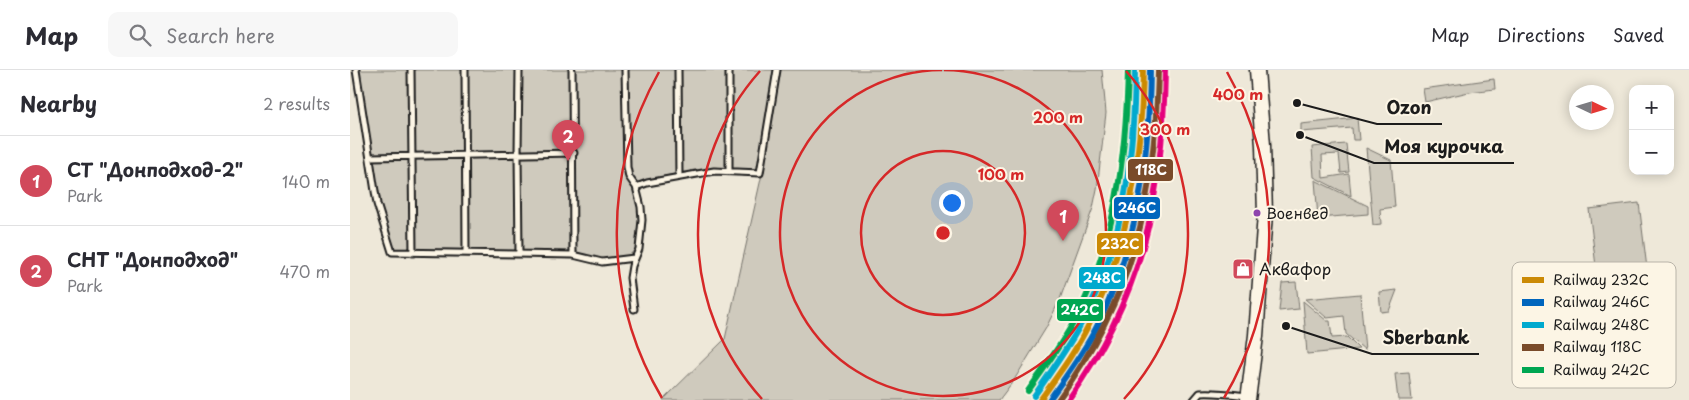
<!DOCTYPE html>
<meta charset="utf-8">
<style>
body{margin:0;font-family:"Playpen Sans",sans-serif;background:#f7f7f7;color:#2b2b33}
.controls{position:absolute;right:15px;top:15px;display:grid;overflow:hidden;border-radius:10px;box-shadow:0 2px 12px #0003}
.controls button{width:45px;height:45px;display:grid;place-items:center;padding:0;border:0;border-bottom:1px solid #e1e1e2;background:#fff;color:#2b2b33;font:25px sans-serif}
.compass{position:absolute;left:1219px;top:15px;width:45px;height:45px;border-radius:50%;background:#fff;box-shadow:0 2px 12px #0003;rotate:94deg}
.you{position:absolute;left:601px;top:132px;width:18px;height:18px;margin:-12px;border:4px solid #fff;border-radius:50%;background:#1a73e8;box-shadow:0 0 0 8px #1a73e833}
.badge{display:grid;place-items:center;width:32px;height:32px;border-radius:50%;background:#d1495b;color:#fff;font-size:16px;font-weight:700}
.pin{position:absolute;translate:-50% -41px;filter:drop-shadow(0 1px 2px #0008)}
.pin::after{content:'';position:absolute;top:26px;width:18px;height:15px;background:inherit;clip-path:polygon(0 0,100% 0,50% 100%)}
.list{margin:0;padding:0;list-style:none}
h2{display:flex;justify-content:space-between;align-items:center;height:65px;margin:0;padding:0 20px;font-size:21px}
h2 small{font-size:16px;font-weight:400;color:#7c7c81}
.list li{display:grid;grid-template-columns:32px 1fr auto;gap:15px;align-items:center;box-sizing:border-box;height:90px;padding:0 20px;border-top:1px solid #e1e1e2}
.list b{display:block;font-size:19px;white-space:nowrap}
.list p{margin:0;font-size:16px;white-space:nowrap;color:#7c7c81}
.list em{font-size:16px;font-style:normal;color:#7c7c81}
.icon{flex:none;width:28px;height:28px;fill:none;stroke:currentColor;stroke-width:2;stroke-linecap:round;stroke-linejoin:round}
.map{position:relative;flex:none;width:1339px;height:330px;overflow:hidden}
header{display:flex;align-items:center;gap:30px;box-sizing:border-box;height:70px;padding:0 25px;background:#fff;border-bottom:1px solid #e1e1e2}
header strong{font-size:24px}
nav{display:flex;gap:28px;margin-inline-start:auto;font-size:18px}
.search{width:350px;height:45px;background:#f7f7f7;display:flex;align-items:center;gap:12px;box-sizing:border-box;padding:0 18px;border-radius:10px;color:#7c7c81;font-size:19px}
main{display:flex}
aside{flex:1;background:#fff}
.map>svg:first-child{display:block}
.green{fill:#cfcabd;stroke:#76736c}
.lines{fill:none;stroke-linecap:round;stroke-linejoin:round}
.stream{stroke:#6f6c67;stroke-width:2}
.street-casing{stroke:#1c1c1c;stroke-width:9}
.primary-casing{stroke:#1c1c1c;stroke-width:11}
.street{stroke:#fcf5e5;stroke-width:5}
.primary{stroke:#fcf5e5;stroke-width:8}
.rail-1-casing{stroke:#fcf5e5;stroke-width:10}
.rail-2-casing{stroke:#fcf5e5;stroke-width:10}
.rail-3-casing{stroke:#fcf5e5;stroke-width:10}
.rail-4-casing{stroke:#fcf5e5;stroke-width:10}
.rail-5-casing{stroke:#fcf5e5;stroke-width:10}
.rail-6-casing{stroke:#fcf5e5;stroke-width:10}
.rail-1{stroke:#cb8a06;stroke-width:6}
.rail-2{stroke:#0065bd;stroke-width:6}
.rail-3{stroke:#00a9ce;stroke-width:6}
.rail-4{stroke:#7a4b2a;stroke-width:6}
.rail-5{stroke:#00a651;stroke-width:6}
.rail-6{stroke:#e5007d;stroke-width:6}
.ring{fill:none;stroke:#d62828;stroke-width:2.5}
.bus-dot{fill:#8e44ad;stroke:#fcf5e5;stroke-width:2}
.labels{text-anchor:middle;stroke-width:4;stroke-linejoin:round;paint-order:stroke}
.bus-label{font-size:15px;fill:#1c1c1c;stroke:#fcf5e5;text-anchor:start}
.poi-label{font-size:16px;fill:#1c1c1c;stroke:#fcf5e5;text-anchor:start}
.key{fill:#fcf5e5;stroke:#b9b4a9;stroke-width:1}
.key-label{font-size:14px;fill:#1c1c1c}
.centre{fill:#d62828;stroke:#fcf5e5;stroke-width:2.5}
.ring-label{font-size:15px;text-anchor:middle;font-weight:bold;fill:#d62828;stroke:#fcf5e5;stroke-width:4;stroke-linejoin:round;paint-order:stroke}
.leader{fill:none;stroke:#1c1c1c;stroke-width:2}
.callout-dot{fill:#1c1c1c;stroke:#fcf5e5;stroke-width:2}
.callout-label{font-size:18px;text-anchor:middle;font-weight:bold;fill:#1c1c1c;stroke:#fcf5e5;stroke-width:4;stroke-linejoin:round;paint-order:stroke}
.line-badge{stroke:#fcf5e5;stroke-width:2}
.badge-label{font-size:14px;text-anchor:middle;font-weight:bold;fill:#fff}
</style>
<header>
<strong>Map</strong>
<div class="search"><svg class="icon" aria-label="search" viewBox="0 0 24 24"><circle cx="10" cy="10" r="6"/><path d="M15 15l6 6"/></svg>Search here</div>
<nav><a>Map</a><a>Directions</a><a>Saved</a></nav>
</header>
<main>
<aside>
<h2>Nearby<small>2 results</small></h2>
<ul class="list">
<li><span class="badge">1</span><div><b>СТ &quot;Донподход-2&quot;</b><p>Park</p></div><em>140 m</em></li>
<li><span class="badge">2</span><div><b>СНТ &quot;Донподход&quot;</b><p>Park</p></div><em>470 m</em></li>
</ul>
</aside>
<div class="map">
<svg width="1339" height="330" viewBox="0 0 1339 330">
<rect width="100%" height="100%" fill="#eee8d9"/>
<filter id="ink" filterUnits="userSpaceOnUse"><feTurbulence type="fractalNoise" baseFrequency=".02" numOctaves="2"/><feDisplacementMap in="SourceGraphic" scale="10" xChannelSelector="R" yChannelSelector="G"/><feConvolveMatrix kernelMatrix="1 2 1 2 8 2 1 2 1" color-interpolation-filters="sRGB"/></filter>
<g filter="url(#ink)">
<path class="green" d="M9,0H752L756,43L747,119L743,138L710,229L696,258L664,310L649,330H313L375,269L412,104L344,100L295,110L285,118L289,137L288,165L285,179L280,185L254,190L198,183L52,181L43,179L39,172L26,118Z
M1144,9L1145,19L1119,22L1075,32L1073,19Z
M1007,48L1009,70H1003L1002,58L951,62V54Z
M996,74L999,102L991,103L989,84L972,85L973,108L999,104L1001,126L964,107L962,77Z
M1016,78L1041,90L1045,137L1030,139L1031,154L1023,155Z
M965,110L1018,136V144L968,148Z
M1289,133L1300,223L1250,229L1239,139Z
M946,212L949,239L929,241L932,213Z
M1047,220L1039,241L1031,242L1029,222Z
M1010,224L1015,280L996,264L994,246L977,248L955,229Z
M953,231L977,251H980L982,268L997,267L1009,279L957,284Z
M1059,303L1062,330H1048L1045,304Z"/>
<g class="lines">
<path class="stream" d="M698,330C774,232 801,122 800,0
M713,330C762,269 791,197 806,121C809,102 813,83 814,64C816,43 814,21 813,0"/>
<g class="street-casing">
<path id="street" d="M6,0L27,134L42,182L223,185L252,192L284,188
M61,0L63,183
M115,0L116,183
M169,0L168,83L169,184
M222,0L223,185
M275,0L277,97L279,107L286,117L291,137L292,150L289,179L282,196L280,208L284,239
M328,0L329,107
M20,87L224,83
M379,101V0
M286,117L297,113L364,101L410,103L427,0
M844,330L850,323C866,322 880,324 896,326"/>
</g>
<g class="primary-casing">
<path id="primary" d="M895,330L903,265L912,144L910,76L904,0
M901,330L909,266L918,144L916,75L910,0"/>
</g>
<use href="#street" class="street"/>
<use href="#primary" class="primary"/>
<g class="rail-1-casing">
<path id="rail-1" d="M690,330C708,305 726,281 739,254C780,173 791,89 793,0"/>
</g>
<g class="rail-2-casing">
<path id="rail-2" d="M699,330C716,306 734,282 747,256C788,172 799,93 800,0"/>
</g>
<g class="rail-3-casing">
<path id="rail-3" d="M684,326C701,302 718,278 732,252C774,174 784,87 785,0"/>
</g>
<g class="rail-4-casing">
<path id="rail-4" d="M708,330C785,223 805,130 808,0"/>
</g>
<g class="rail-5-casing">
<path id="rail-5" d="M678,321C695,297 712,274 726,248C766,171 776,86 778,0"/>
</g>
<g class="rail-6-casing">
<path id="rail-6" d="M718,330C793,225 813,128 815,0"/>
</g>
<use href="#rail-1" class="rail-1"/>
<use href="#rail-2" class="rail-2"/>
<use href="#rail-3" class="rail-3"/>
<use href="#rail-4" class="rail-4"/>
<use href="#rail-5" class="rail-5"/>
<use href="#rail-6" class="rail-6"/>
</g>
</g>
<g class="ring">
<circle cx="593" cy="163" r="82"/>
<path d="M594 0A163 163 0 1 1 592 0"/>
<path d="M412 329A245 245 0 0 1 410 1M776 1A245 245 0 0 1 774 329"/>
<path d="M312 328A326 326 0 0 1 309 2M877 2A326 326 0 0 1 874 328"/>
</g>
<defs>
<g id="shop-square" transform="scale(1.125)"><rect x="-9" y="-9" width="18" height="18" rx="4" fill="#d1495b" stroke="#fcf5e5"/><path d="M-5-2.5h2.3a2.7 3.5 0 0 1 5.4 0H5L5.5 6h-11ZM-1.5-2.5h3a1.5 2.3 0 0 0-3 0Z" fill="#fff"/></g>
</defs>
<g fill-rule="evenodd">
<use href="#shop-square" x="893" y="199"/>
</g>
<circle class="bus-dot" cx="907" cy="143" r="4.5"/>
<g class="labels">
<g class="bus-label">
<text x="916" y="149">Военвед</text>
</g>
<g class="poi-label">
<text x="909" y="205">Аквафор</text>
</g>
</g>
<rect x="1162" y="192" width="164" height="126" rx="8" class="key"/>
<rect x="1172" y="207" width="22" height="6" fill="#cb8a06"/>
<rect x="1172" y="229" width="22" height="7" fill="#0065bd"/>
<rect x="1172" y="252" width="22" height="6" fill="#00a9ce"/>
<rect x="1172" y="274" width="22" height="7" fill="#7a4b2a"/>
<rect x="1172" y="297" width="22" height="6" fill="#00a651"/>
<g class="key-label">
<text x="1203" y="215">Railway 232C</text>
<text x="1203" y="237">Railway 246С</text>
<text x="1203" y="260">Railway 248С</text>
<text x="1203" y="282">Railway 118С</text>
<text x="1203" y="305">Railway 242С</text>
</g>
<circle cx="593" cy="163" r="8" class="centre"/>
<g class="ring-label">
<text x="888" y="30">400 m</text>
<text x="708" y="53">200 m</text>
<text x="815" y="65">300 m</text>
<text x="651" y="110">100 m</text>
</g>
<path class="leader" d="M947 33L1027 54H1092M950 65L1024 93H1164M936 256L1022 284H1129"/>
<g class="callout-dot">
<circle cx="947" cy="33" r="5"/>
<circle cx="950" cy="65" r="5"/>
<circle cx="936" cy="256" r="5"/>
</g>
<g class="callout-label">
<text x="1059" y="44">Ozon</text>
<text x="1094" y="83">Моя курочка</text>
<text x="1076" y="274">Sberbank</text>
</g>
<g class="line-badge">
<rect x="777" y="88" width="47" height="24" rx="5" fill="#7a4b2a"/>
<rect x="763" y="126" width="48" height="24" rx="5" fill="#0065bd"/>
<rect x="746" y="162" width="48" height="24" rx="5" fill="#cb8a06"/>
<rect x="728" y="196" width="48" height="24" rx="5" fill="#00a9ce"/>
<rect x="706" y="228" width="48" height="24" rx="5" fill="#00a651"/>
</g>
<g class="badge-label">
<text x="801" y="105">118С</text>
<text x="787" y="143">246С</text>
<text x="770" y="179">232C</text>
<text x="752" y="213">248С</text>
<text x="730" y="245">242С</text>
</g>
</svg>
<div class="controls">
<button>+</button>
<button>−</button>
</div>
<svg class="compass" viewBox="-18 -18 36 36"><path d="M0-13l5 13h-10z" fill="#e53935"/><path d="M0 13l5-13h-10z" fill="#7c7c81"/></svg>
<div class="you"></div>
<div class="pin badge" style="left:713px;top:171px">1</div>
<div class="pin badge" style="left:218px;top:91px">2</div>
</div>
</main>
